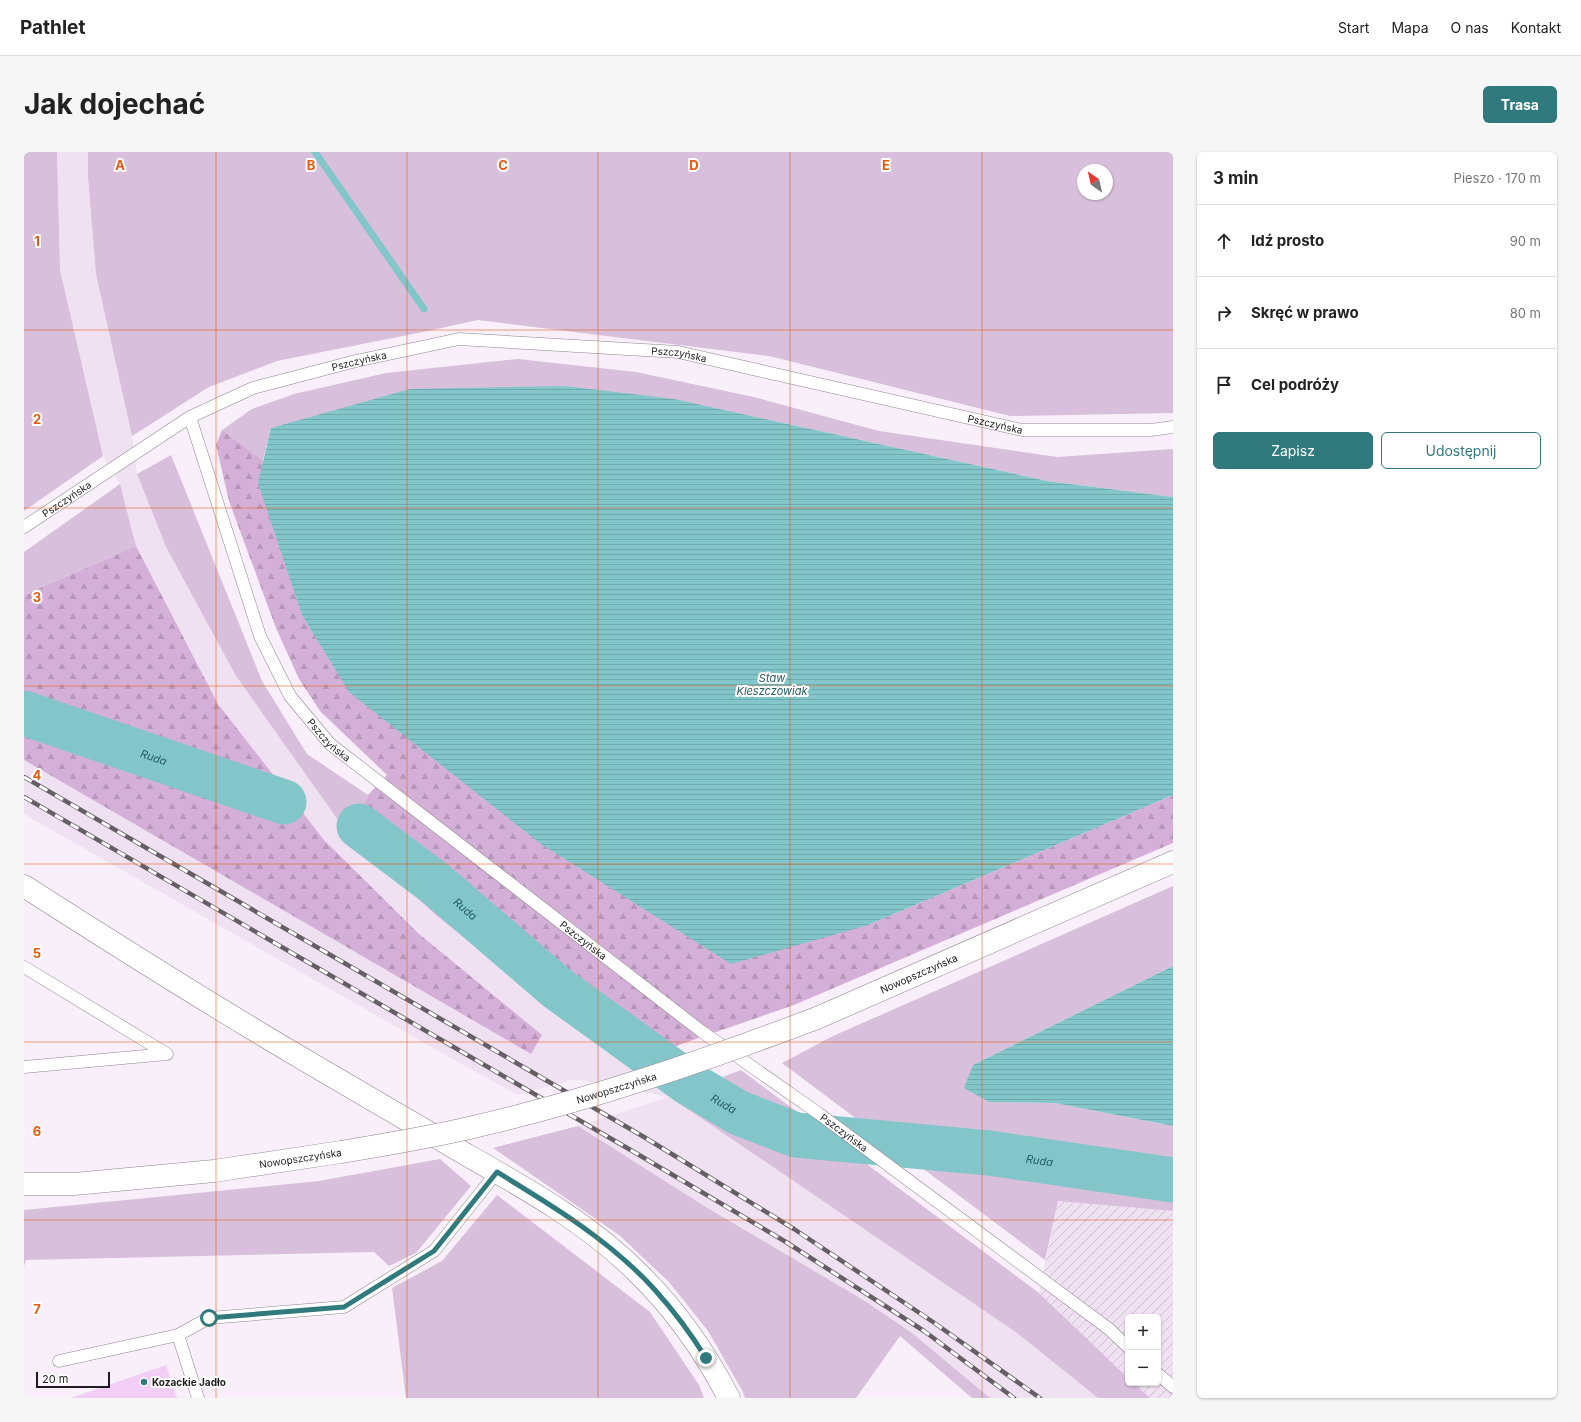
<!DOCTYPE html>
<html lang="pl">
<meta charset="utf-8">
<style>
body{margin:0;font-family:Inter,sans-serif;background:#f6f6f6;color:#222}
.controls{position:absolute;right:12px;bottom:12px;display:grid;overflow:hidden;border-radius:6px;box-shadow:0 1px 3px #0004}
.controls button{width:36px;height:36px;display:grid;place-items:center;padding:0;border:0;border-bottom:1px solid #e0e0e0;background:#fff;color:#222;font:20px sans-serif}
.compass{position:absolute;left:1053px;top:12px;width:36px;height:36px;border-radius:50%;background:#fff;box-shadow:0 1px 3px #0004;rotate:326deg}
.scale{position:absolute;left:12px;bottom:10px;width:74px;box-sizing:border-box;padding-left:4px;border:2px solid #1f1c1f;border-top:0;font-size:11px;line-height:14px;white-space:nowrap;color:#1f1c1f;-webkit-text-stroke:3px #fff;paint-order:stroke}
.stop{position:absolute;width:12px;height:12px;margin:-9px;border:3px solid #30797d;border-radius:50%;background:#fff}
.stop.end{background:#30797d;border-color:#fff;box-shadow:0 1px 4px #0008}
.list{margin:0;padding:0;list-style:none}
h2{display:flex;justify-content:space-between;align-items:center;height:52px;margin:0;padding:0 16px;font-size:17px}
h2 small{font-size:13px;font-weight:400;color:#767676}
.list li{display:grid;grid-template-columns:26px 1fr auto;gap:12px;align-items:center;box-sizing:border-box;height:72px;padding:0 16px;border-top:1px solid #e0e0e0}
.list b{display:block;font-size:15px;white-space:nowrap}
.list em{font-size:13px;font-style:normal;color:#767676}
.actions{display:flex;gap:8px;padding:12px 16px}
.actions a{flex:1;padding:9px 0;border:1px solid #30797d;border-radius:6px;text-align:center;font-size:14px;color:#30797d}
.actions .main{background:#30797d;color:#fff}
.icon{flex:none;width:22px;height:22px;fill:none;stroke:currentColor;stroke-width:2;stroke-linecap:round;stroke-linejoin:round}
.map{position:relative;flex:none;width:1149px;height:1246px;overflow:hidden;border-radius:6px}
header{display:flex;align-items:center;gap:24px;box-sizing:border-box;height:56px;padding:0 20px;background:#fff;border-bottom:1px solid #e0e0e0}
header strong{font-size:19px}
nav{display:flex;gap:22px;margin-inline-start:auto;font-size:14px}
.intro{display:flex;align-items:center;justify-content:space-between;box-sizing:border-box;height:96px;padding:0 24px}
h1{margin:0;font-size:28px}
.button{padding:10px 18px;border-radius:6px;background:#30797d;color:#fff;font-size:14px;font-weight:700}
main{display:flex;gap:24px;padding:0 24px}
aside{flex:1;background:#fff;border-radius:6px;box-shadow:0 1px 3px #0004}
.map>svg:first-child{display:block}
.built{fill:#f0e1f2}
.industrial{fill:url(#industrial-furrows)}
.green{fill:#d8bfdb;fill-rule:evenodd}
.forest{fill:url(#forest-firs)}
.water{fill:url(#water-rules)}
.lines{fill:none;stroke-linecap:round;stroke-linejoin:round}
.stream{stroke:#83c6ca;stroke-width:7}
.river{stroke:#83c6ca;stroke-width:45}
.building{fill:#f2cdf6}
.lane-casing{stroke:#8d848e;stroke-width:13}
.street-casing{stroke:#8d848e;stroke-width:23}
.secondary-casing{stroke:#8d848e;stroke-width:23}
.lane{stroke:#fff;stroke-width:12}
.street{stroke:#fff;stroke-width:22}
.secondary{stroke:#fff;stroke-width:22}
.rail-casing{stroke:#655f65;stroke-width:4.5}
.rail{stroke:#fff;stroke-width:3;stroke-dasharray:9;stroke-linecap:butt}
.secondary-bridge-casing{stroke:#8d848e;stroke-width:23;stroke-linecap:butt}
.secondary-bridge{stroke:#fff;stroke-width:22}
.route{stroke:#30797d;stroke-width:5}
.grid{fill:none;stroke:#e8590c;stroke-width:1;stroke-opacity:0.55}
.poi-dot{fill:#30797d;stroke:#fff;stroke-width:1.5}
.labels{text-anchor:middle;stroke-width:4;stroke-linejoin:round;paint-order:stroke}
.street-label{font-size:10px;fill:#1f1c1f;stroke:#fff}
.poi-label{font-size:10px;font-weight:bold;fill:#1f1c1f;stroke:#fff;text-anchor:start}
.water-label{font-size:11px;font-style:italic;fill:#255d61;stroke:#fff}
.grid-label{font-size:13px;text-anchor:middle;font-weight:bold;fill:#e8590c;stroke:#fff;stroke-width:4;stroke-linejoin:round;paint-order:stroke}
</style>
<header>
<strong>Pathlet</strong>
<nav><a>Start</a><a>Mapa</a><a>O nas</a><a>Kontakt</a></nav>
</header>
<div class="intro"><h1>Jak dojechać</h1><a class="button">Trasa</a></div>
<main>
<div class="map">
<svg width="1149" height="1246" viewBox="0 0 1149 1246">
<defs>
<pattern id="industrial-furrows" width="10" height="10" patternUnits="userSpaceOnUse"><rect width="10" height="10" fill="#f0e1f2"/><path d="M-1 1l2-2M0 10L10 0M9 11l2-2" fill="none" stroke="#cdc0cf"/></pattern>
<pattern id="forest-firs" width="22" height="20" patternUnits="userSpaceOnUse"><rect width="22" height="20" fill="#d4b0d8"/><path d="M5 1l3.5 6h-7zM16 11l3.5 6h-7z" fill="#b697b9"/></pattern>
<pattern id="water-rules" width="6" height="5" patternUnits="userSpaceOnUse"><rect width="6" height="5" fill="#83c6ca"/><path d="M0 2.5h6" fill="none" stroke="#71aaad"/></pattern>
</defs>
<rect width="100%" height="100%" fill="#f9effa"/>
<path class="built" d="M33,0H64V25L72,122L108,284L113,322L142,395L212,524L326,685L412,763L555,878L603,911L646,945L993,1181L1074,1246H966L888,1181L841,1149L682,1055L554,974L644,945L552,927L493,943L427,906L0,662V608L507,902L518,883L394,781L300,688L194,552L112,394L96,332L79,304L36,118Z"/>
<path class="industrial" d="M1034,1049L1149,1059V1246H1126L1110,1231H1134V1165H1104V1226L1015,1141Z"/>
<path class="green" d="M0,0H33L36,118L79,304L0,359Z
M64,0H1149V261L986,264L745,204L454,168L394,181L253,209L185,235L108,284L72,122L64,25ZM1059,18H1083V42H1059Z
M494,207L612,220L730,245L855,279L1033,305L1149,297V345L1023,329L723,263L541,234L247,276L239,308L198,278L228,257L270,242L362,221Z
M147,303L238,529L283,602L344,643L326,685L212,524L142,395L113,322Z
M96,332L112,394L0,443V400Z
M1149,734V814L949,913L965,950L1031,951L1149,974V1059L1034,1049L1021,1108L758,911L809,884Z
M717,918L1015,1141L1104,1226V1231H1110L1126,1246H1074L993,1181L646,945Z
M554,974L682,1055L841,1149L888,1181L966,1246H948L876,1184L832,1246H721L719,1240L684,1179L645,1130L595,1083L469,996Z
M416,1007L447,1034L392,1101L365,1114L350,1100L2,1108L0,1114V1058L295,1029Z
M473,1043L626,1160L675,1233L680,1246H382L368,1136L418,1109Z"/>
<path class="forest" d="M198,278L239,308L236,338L844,773L1149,643V691L770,853L603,911L555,878L412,763L326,685L344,643L363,623L296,559L275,527L252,476L205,349L192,293Z
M112,394L194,552L300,688L394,781L518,883L507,902L0,608V443Z"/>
<path class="water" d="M541,234L650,247L1023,329L1149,345V643L844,773L707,812L517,692L325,540L278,463L234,331L247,276L386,237Z
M1149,814V974L1031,951L965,950L940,936L949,913Z"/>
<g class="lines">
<path class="stream" d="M291,0L400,157"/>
<g class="river">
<path id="s1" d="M0,561L260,650"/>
<path id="s2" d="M335,674L412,732L533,836L666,932L715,961L772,983L965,1001L1149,1028"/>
</g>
</g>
<path class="building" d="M142,1213L153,1246H47Z"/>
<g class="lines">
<g class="lane-casing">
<g id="lane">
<path id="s3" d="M166,265L236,484L266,544L306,592L677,879L794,961L1085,1177L1104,1195"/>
<path id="s4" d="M0,375L166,265L229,236L332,209L435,187L654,200L998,278H1127L1149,275"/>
<path d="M0,815L143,902L0,915"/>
<path d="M154,1183L174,1246"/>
<path d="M35,1209L154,1183L185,1166L320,1155L410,1099L473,1020"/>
<path d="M1134,1222L1149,1235"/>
</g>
</g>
<g class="street-casing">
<path id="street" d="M0,734C92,793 184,851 279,907C333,939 388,971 443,1003C503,1037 565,1072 614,1121C651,1157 681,1200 705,1246"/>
</g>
<g class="secondary-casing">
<g id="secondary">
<path id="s5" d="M793,866L1149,710"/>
<path id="s6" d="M0,1032H50L190,1019L317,1000"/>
</g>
</g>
<use href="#lane" class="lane"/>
<use href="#street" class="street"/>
<use href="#secondary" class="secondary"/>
<g class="rail-casing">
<path id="rail" d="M0,625L620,985L770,1077L909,1170L1016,1246
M0,645L610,1000L762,1090L900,1179L990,1246"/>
</g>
<use href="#rail" class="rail"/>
<g class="secondary-bridge-casing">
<g id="secondary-bridge">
<path id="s7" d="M317,1000C359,993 402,986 445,976C564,949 679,909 793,866"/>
</g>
</g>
<use href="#secondary-bridge" class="secondary-bridge"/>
</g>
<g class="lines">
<path class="route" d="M185,1166L320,1155L410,1099L473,1020C529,1054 587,1089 631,1138C650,1159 667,1182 682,1206"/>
</g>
<path class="grid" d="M192,0V1246M383,0V1246M574,0V1246M766,0V1246M958,0V1246M0,178H1149M0,356H1149M0,534H1149M0,712H1149M0,890H1149M0,1068H1149"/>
<circle class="poi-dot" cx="120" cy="1230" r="4"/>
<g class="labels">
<g class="street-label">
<text dy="4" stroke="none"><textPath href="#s4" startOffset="701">Pszczyńska</textPath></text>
<text dy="4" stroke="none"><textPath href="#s4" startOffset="378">Pszczyńska</textPath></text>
<text dy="4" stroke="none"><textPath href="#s4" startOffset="1025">Pszczyńska</textPath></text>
<text dy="4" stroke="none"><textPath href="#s4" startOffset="51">Pszczyńska</textPath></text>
<text dy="4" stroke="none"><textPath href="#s3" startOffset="356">Pszczyńska</textPath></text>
<text dy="4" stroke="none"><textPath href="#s3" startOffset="680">Pszczyńska</textPath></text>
<text dy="4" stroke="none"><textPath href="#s5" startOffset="111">Nowopszczyńska</textPath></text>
<text dy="4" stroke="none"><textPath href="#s7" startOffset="283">Nowopszczyńska</textPath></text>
<text dy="4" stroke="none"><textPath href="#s3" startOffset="1004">Pszczyńska</textPath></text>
<text dy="4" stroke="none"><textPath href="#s6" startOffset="278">Nowopszczyńska</textPath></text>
</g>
<g class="poi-label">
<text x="128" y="1234">Kozackie Jadło</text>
</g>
<g class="water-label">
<text x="748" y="530">Staw<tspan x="748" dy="13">Kleszczowiak</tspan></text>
<text dy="4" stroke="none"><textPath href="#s1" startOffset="137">Ruda</textPath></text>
<text dy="4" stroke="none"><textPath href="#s2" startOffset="135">Ruda</textPath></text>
<text dy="4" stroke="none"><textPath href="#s2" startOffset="459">Ruda</textPath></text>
<text dy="4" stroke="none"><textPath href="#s2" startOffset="783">Ruda</textPath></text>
</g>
</g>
<g class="grid-label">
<text x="96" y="18">A</text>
<text x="287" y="18">B</text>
<text x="479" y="18">C</text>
<text x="670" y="18">D</text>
<text x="862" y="18">E</text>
<text x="13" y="94">1</text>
<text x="13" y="272">2</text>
<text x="13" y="450">3</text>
<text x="13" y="628">4</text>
<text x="13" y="806">5</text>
<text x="13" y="984">6</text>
<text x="13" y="1162">7</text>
</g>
</svg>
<div class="controls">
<button>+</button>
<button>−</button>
</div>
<svg class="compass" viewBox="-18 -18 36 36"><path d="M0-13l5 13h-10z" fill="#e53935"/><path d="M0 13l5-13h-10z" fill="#767676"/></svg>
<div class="scale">20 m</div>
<div class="stop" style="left:185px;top:1166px"></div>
<div class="stop end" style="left:682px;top:1206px"></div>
</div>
<aside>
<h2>3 min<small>Pieszo · 170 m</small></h2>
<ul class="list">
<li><svg class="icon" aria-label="ahead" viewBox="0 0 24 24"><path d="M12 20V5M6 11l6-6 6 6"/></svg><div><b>Idź prosto</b></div><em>90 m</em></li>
<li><svg class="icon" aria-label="right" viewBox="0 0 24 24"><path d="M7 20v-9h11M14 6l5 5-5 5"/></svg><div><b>Skręć w prawo</b></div><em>80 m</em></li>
<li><svg class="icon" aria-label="arrive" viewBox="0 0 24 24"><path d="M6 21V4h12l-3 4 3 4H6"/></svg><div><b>Cel podróży</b></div></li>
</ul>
<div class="actions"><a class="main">Zapisz</a><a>Udostępnij</a></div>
</aside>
</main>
